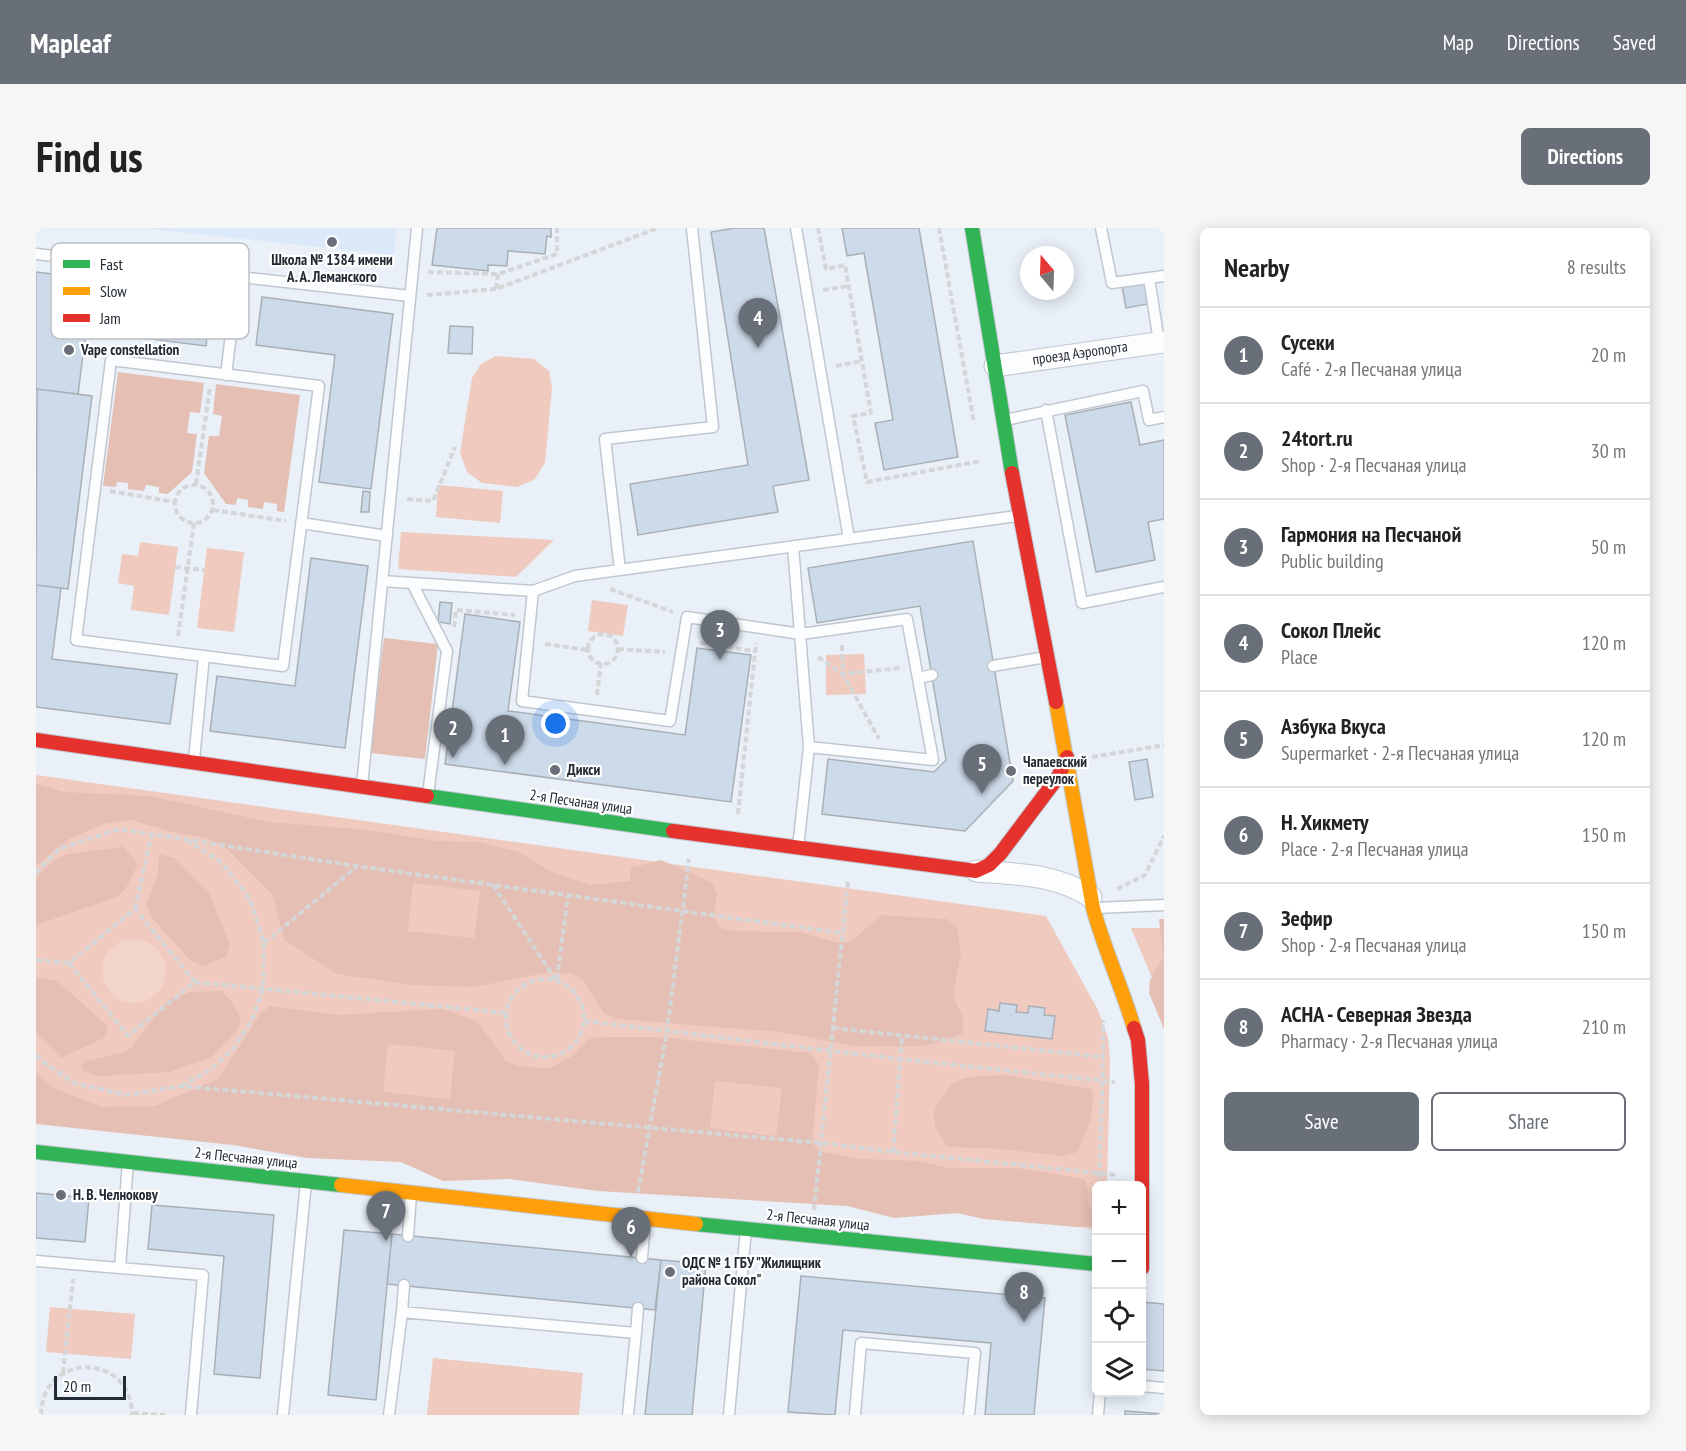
<!DOCTYPE html>
<meta charset="utf-8">
<style>
body{margin:0;font-family:"PT Sans Narrow",sans-serif;background:#f6f6f6;color:#222}
.controls{position:absolute;right:18px;bottom:18px;display:grid;overflow:hidden;border-radius:9px;box-shadow:0 3px 15px #0003}
.controls button{width:54px;height:54px;display:grid;place-items:center;padding:0;border:0;border-bottom:2px solid #e0e0e0;background:#fff;color:#222;font:30px sans-serif}
.compass{position:absolute;left:984px;top:18px;width:54px;height:54px;border-radius:50%;background:#fff;box-shadow:0 3px 15px #0003;rotate:341deg}
.scale{position:absolute;left:18px;bottom:15px;width:72px;box-sizing:border-box;padding-left:6px;border:3px solid #222a33;border-top:0;font-size:16px;line-height:21px;white-space:nowrap;color:#222a33;-webkit-text-stroke:4px #fff;paint-order:stroke}
.you{position:absolute;left:520px;top:496px;width:21px;height:21px;margin:-15px;border:4px solid #fff;border-radius:50%;background:#1a73e8;box-shadow:0 0 0 9px #1a73e833}
.badge{display:grid;place-items:center;width:39px;height:39px;border-radius:50%;background:#686f78;color:#fff;font-size:20px;font-weight:700}
.pin{position:absolute;translate:-50% -50px;filter:drop-shadow(0 2px 3px #0008)}
.pin::after{content:'';position:absolute;top:32px;width:21px;height:18px;background:inherit;clip-path:polygon(0 0,100% 0,50% 100%)}
.list{margin:0;padding:0;list-style:none}
h2{display:flex;justify-content:space-between;align-items:center;height:78px;margin:0;padding:0 24px;font-size:26px}
h2 small{font-size:20px;font-weight:400;color:#767676}
.list li{display:grid;grid-template-columns:39px 1fr auto;gap:18px;align-items:center;box-sizing:border-box;height:96px;padding:0 24px;border-top:2px solid #e0e0e0}
.list b{display:block;font-size:22px;white-space:nowrap}
.list p{margin:0;font-size:20px;white-space:nowrap;color:#767676}
.list em{font-size:20px;font-style:normal;color:#767676}
.actions{display:flex;gap:12px;padding:18px 24px}
.actions a{flex:1;padding:14px 0;border:2px solid #686f78;border-radius:9px;text-align:center;font-size:21px;color:#686f78}
.actions .main{background:#686f78;color:#fff}
.icon{flex:none;width:33px;height:33px;fill:none;stroke:currentColor;stroke-width:2;stroke-linecap:round;stroke-linejoin:round}
.map{position:relative;flex:none;width:1128px;height:1187px;overflow:hidden;border-radius:9px}
header{display:flex;align-items:center;gap:36px;box-sizing:border-box;height:84px;padding:0 30px;background:#686f78;color:#fff}
header strong{font-size:28px}
nav{display:flex;gap:33px;margin-inline-start:auto;font-size:21px}
.intro{display:flex;align-items:center;justify-content:space-between;box-sizing:border-box;height:144px;padding:0 36px}
h1{margin:0;font-size:42px}
.button{padding:15px 27px;border-radius:9px;background:#686f78;color:#fff;font-size:21px;font-weight:700}
main{display:flex;gap:36px;padding:0 36px}
aside{flex:1;background:#fff;border-radius:9px;box-shadow:0 3px 15px #0003}
.map>svg:first-child{display:block}
.built{fill:#dbe9fa}
.green{fill:#f0cabf}
.forest{fill:#e5bfb4;fill-rule:evenodd}
.water{fill:#f3d4ca}
.building{fill:#cddae9;stroke:#a8afb7;stroke-width:1.5}
.lines{fill:none;stroke-linecap:round;stroke-linejoin:round}
.lane-casing{stroke:#c0c7cf;stroke-width:13}
.street-casing{stroke:#c0c7cf;stroke-width:23}
.fast-casing{stroke:#c0c7cf;stroke-width:16}
.slow-casing{stroke:#c0c7cf;stroke-width:16}
.jam-casing{stroke:#c0c7cf;stroke-width:16}
.path{stroke:#d4d6d8;stroke-width:4;stroke-dasharray:6 3;stroke-linecap:butt}
.lane{stroke:#fcfdfe;stroke-width:10}
.street{stroke:#fcfdfe;stroke-width:21}
.fast{stroke:#30b455;stroke-width:14}
.slow{stroke:#ff9f0a;stroke-width:14}
.jam{stroke:#e5322d;stroke-width:14}
.poi-dot{fill:#686f78;stroke:#fff;stroke-width:2}
.labels{text-anchor:middle;stroke-width:4.5;stroke-linejoin:round;paint-order:stroke}
.poi-label{font-size:15px;font-weight:bold;fill:#222a33;stroke:#fff;text-anchor:start}
.street-label{font-size:15px;fill:#222a33;stroke:#fff}
.key{fill:#fff;stroke:#bdbfc2;stroke-width:1.5}
.key-label{font-size:16px;fill:#222a33}
</style>
<header>
<strong>Mapleaf</strong>
<nav><a>Map</a><a>Directions</a><a>Saved</a></nav>
</header>
<div class="intro"><h1>Find us</h1><a class="button">Directions</a></div>
<main>
<div class="map">
<svg width="1128" height="1187" viewBox="0 0 1128 1187">
<rect width="100%" height="100%" fill="#e9f0f8"/>
<path class="built" d="M107,0H361L358,27Z"/>
<path class="green" d="M460,128L498,131L513,143L516,160L509,235L498,252L481,259L446,255L431,244L424,225L436,150L445,136Z
M402,257L467,263L464,295L400,289Z
M365,304L518,312L480,349L362,341Z
M104,314L142,319L133,387L95,382L98,358L82,355L86,326L102,328Z
M171,320L208,324L198,404L161,400Z
M556,372L592,377L587,408L552,403Z
M828,426L830,466L790,467V427Z
M0,547L1010,688L1062,782L1072,810L1074,833L1071,957L1060,958V1001L0,883Z
M1095,700H1128V784L1117,752Z
M14,1079L99,1086L95,1131L10,1124Z
M397,1130L547,1145L543,1187H391Z"/>
<path class="forest" d="M82,144L168,155L164,185L154,184L151,205L161,206L156,244L132,266L123,265V259L110,257L108,263L92,261V255L81,254L80,259L67,258Z
M180,156L264,167L248,284L241,283V276L228,274L227,281L212,279V272L201,270L200,277L190,276L168,245L173,208H183L186,188L177,186Z
M348,410L402,416L389,531L334,525Z
M0,556L28,564L114,568L232,594L332,602L401,613L444,614L483,624L516,644L555,657L594,653L595,640L625,632L675,654L681,665L678,690L685,700L699,703L765,704L802,715L815,714L845,687L911,691L921,699L925,725L917,767L927,790V805L890,818H819L744,804L581,791L568,785L548,753L537,746L513,744L438,759L376,757L301,746L248,712L236,666L191,621L169,609L144,606L95,592L70,595L33,611L0,638ZM377,655L444,663L438,710L372,703Z
M86,616L102,636L90,660L81,669L6,695L0,698V649L20,631L32,626L85,619Z
M123,626L139,630L173,664L194,717L190,729L167,738L155,733L115,689L111,676L122,645Z
M1123,691H1128V801L1113,765L1114,752L1127,730Z
M0,749L20,752L72,798L68,810L25,830L0,805Z
M186,763L195,773L205,791L201,803L175,829L134,844L62,848L48,843L45,838L49,833L88,824L95,820L132,772L154,764Z
M234,778L302,787L406,781L441,793L471,834L484,838L512,841L535,829L553,811L567,809H623L774,825L783,837L776,915L786,924L826,931L881,933L912,940H981L1048,951C1055,965 1050,963 1052,974C1054,986 1059,981 1057,997L1041,999L947,991L922,985L858,990L811,978L562,963L473,951L407,953L365,934L271,930L197,917L0,896V844L19,861L67,879L119,878L182,851L224,786ZM352,816L419,823L414,871L347,864ZM679,853L746,860L740,908L674,900Z
M968,847L1056,861C1060,882 1051,905 1041,924L1029,928L952,920L913,919C896,903 892,884 908,866C913,859 917,854 926,851C938,847 955,848 968,847Z"/>
<path class="water" d="M66 743a32 32 0 1 1 64 0a32 32 0 1 1-64 0Z"/>
<path class="building" d="M401,0H515V9L511,8L509,26L472,23L471,38L452,37V43L396,37Z
M699,0H728L773,252L737,258L742,284L602,307L594,256L712,237L675,4Z
M806,0H883L922,229L848,242L839,195L857,192L833,54L828,25L811,28Z
M0,44L176,65L170,118L50,103L42,166L0,161Z
M1109,54L1112,76L1090,80L1086,58Z
M226,69L357,86L335,261L283,254L299,127L220,117Z
M414,98L437,99L436,126L412,125Z
M1,161L56,168L32,361L0,357Z
M1095,174L1104,217L1128,212V291L1112,294L1119,332L1060,344L1029,187Z
M327,263L334,264L333,284H325Z
M937,313L977,553L929,603L786,586L792,531L898,544L910,532L884,378L781,395L772,340Z
M275,330L332,338L309,520L174,503L181,448L259,458Z
M0,357L25,360L16,431L141,446L134,496L0,479Z
M404,374L416,375L414,396L402,394Z
M429,386L484,394L472,483L481,484L649,507L661,420L715,427L695,574L409,536Z
M1111,531L1117,569L1099,572L1093,534Z
M964,775L981,777L980,784L992,785L993,778L1009,780L1008,787L1019,788L1016,811L949,803L952,781L963,783Z
M0,965L53,970L49,1014L0,1010Z
M116,977L238,987L224,1150L178,1146L188,1028L112,1021Z
M308,1002L356,1006L340,1172L292,1167Z
M356,1006L625,1032L619,1082L351,1056Z
M625,1032L670,1036L656,1187H609Z
M765,1048L1009,1070L998,1187H949L955,1115L807,1102L799,1187L752,1184Z
M1106,1074L1128,1076V1143L1106,1141Z
M1089,1183L1128,1186V1187H1089Z"/>
<g class="lines">
<g class="lane-casing">
<path id="lane" d="M760,0L813,311
M1065,0L1076,55L1113,50L1123,114
M0,26L374,68
M1113,50L1128,48
M75,132L283,158L247,438L40,412Z
M190,147L202,49
M1010,182L1046,375L1128,359
M969,192L1107,163L1113,192L1128,189
M265,295L351,308
M757,318L773,519L762,620
M584,342L569,211L677,199L656,0
M346,353L497,363L539,348L981,288
M376,355L411,423L392,566
M497,363L486,473L634,493L651,389L765,406L871,391L897,532L773,519
M957,438L1010,429
M882,450L896,447
M158,532L168,428
M326,558L381,0
M1060,680L1128,677
M372,1008L375,966
M606,1030L609,992
M0,1033L167,1047L155,1187
M84,1040L92,934
M366,1084L368,1057
M600,1105L602,1080
M1106,1158L1128,1160
M247,1187L270,954
M353,1187L366,1084L600,1105L592,1187
M693,1187L710,1001
M819,1187L825,1115L939,1125L933,1187
M1062,1187L1064,1164"/>
</g>
<g class="street-casing">
<path id="street" d="M959,138L1128,114
M940,643C980,646 1021,646 1055,669"/>
</g>
<g class="fast-casing">
<path id="fast" d="M936,0L976,245
M391,568L637,603
M0,924L305,957
M660,996L1060,1036"/>
</g>
<g class="slow-casing">
<path id="slow" d="M1020,474L1057,680C1068,721 1086,759 1098,800
M305,957L660,996"/>
</g>
<g class="jam-casing">
<path id="jam" d="M976,245L1020,474
M0,512L391,568
M637,603L940,643L953,637L964,626L1022,549L1031,529
M1098,800L1102,812L1106,856V1040"/>
</g>
<path class="path" d="M782,0L790,41L809,37L835,185L817,188L831,254L945,233
M903,0L938,195
M392,44L462,46L521,26V0
M460,61L462,46
M787,62L813,58
M391,67L460,61L622,0
M800,138L826,133
M160,256L174,159
M139 276a19 19 0 1 1 38 0a19 19 0 1 1-38 0Z
M74,263L139,274
M371,271L397,273L419,219
M177,282L250,293
M139,339L168,342
M574,361L637,384
M418,399L420,382L479,387
M552 421a15 15 0 1 1 30 0a15 15 0 1 1-30 0Z
M142,408L158,295
M664,415L719,423
M509,416L552,422
M806,417L807,446L843,511
M582,421L629,424
M782,429L807,446L864,440
M561,467L565,435
M1056,529L1128,517
M702,586L720,415
M0,645L23,621L83,601L320,638L806,705
M457,657L520,752
M1081,661L1109,647L1128,608
M99,681L116,605
M228,715L320,639
M0,732L33,735L99,681L159,754
M33,735L92,808L159,754L471,785
M521,751L532,667
M470 790a39 39 0 1 1 78 0a39 39 0 1 1-78 0Z
M548,793L863,831L1079,854
M797,800L1067,829V792
M0,827L6,833L38,855L91,867L145,858L786,915L857,924L1081,947
M145,858L174,842L198,820L216,792L227,761L228,715L214,671L185,634L149,611
M857,924L866,809
M1063,958L1067,829
M602,964L631,803L653,631
M778,982L812,653
M1060,1010V1001
M27,1145L37,1051
M97,1185L129,1187
M5,1187C6,1123 96,1124 96,1187"/>
<use href="#lane" class="lane"/>
<use href="#street" class="street"/>
<use href="#fast" class="fast"/>
<use href="#slow" class="slow"/>
<use href="#jam" class="jam"/>
</g>
<g class="poi-dot">
<circle cx="296" cy="14" r="6"/>
<circle cx="33" cy="122" r="6"/>
<circle cx="519" cy="542" r="6"/>
<circle cx="975" cy="543" r="6"/>
<circle cx="25" cy="967" r="6"/>
<circle cx="634" cy="1044" r="6"/>
</g>
<g class="labels">
<g class="poi-label">
<text x="296" y="37" text-anchor="middle">Школа № 1384 имени<tspan x="296" dy="17">А. А. Леманского</tspan></text>
<text x="45" y="127">Vape constellation</text>
<text x="987" y="539">Чапаевский<tspan x="987" dy="17">переулок</tspan></text>
<text x="531" y="547">Дикси</text>
<text x="37" y="972">Н. В. Челнокову</text>
<text x="646" y="1040">ОДС № 1 ГБУ "Жилищник<tspan x="646" dy="17">района Сокол"</tspan></text>
</g>
<g class="street-label">
<text transform="translate(1044 125) rotate(-8)" y="5">проезд Аэропорта</text>
<text transform="translate(545 574) rotate(8)" y="5">2-я Песчаная улица</text>
<text transform="translate(210 930) rotate(6)" y="5">2-я Песчаная улица</text>
<text transform="translate(782 992) rotate(6)" y="5">2-я Песчаная улица</text>
</g>
</g>
<rect x="15" y="15" width="198" height="96" rx="9" class="key"/>
<rect x="27" y="32" width="27" height="8" fill="#30b455"/>
<rect x="27" y="59" width="27" height="8" fill="#ff9f0a"/>
<rect x="27" y="86" width="27" height="8" fill="#e5322d"/>
<g class="key-label">
<text x="64" y="42">Fast</text>
<text x="64" y="69">Slow</text>
<text x="64" y="96">Jam</text>
</g>
</svg>
<div class="controls">
<button>+</button>
<button>−</button>
<button><svg class="icon" aria-label="locate" viewBox="0 0 24 24"><circle cx="12" cy="12" r="6"/><path d="M12 2v4M12 18v4M2 12h4M18 12h4"/></svg></button>
<button><svg class="icon" aria-label="layers" viewBox="0 0 24 24"><path d="M12 4l9 5-9 5-9-5zM3 14l9 5 9-5"/></svg></button>
</div>
<svg class="compass" viewBox="-18 -18 36 36"><path d="M0-13l5 13h-10z" fill="#e53935"/><path d="M0 13l5-13h-10z" fill="#767676"/></svg>
<div class="scale">20 m</div>
<div class="you"></div>
<div class="pin badge" style="left:469px;top:537px">1</div>
<div class="pin badge" style="left:417px;top:530px">2</div>
<div class="pin badge" style="left:684px;top:432px">3</div>
<div class="pin badge" style="left:722px;top:120px">4</div>
<div class="pin badge" style="left:946px;top:566px">5</div>
<div class="pin badge" style="left:595px;top:1029px">6</div>
<div class="pin badge" style="left:350px;top:1013px">7</div>
<div class="pin badge" style="left:988px;top:1094px">8</div>
</div>
<aside>
<h2>Nearby<small>8 results</small></h2>
<ul class="list">
<li><span class="badge">1</span><div><b>Сусеки</b><p>Café · 2-я Песчаная улица</p></div><em>20 m</em></li>
<li><span class="badge">2</span><div><b>24tort.ru</b><p>Shop · 2-я Песчаная улица</p></div><em>30 m</em></li>
<li><span class="badge">3</span><div><b>Гармония на Песчаной</b><p>Public building</p></div><em>50 m</em></li>
<li><span class="badge">4</span><div><b>Сокол Плейс</b><p>Place</p></div><em>120 m</em></li>
<li><span class="badge">5</span><div><b>Азбука Вкуса</b><p>Supermarket · 2-я Песчаная улица</p></div><em>120 m</em></li>
<li><span class="badge">6</span><div><b>Н. Хикмету</b><p>Place · 2-я Песчаная улица</p></div><em>150 m</em></li>
<li><span class="badge">7</span><div><b>Зефир</b><p>Shop · 2-я Песчаная улица</p></div><em>150 m</em></li>
<li><span class="badge">8</span><div><b>АСНА - Северная Звезда</b><p>Pharmacy · 2-я Песчаная улица</p></div><em>210 m</em></li>
</ul>
<div class="actions"><a class="main">Save</a><a>Share</a></div>
</aside>
</main>
